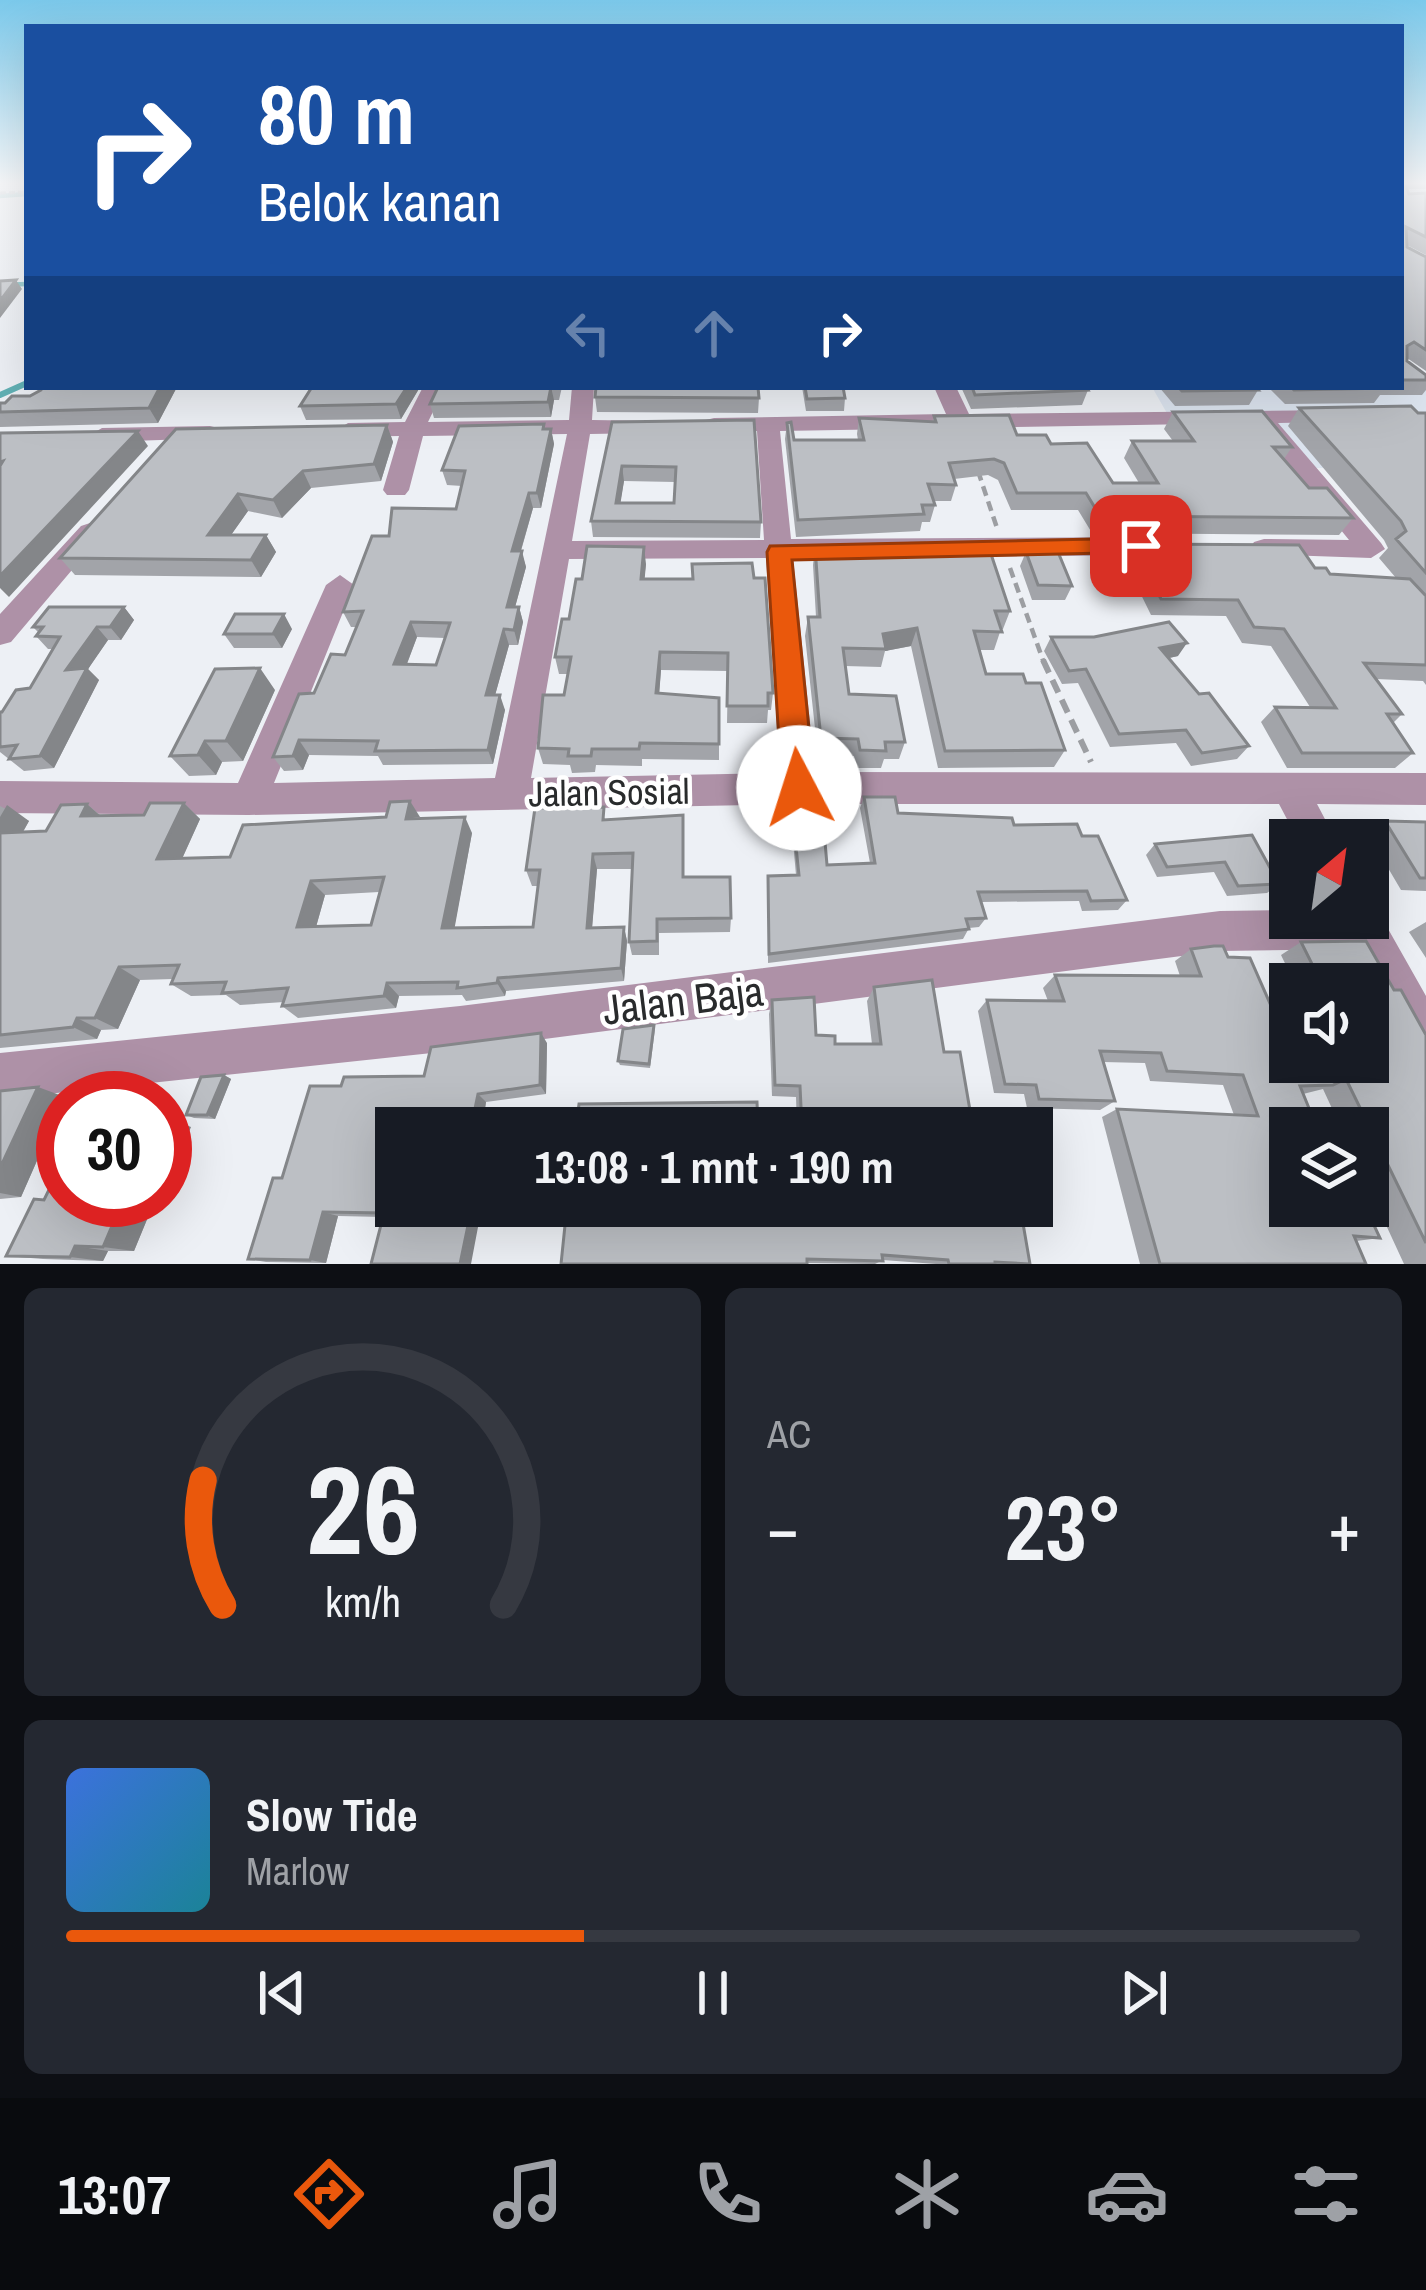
<!DOCTYPE html>
<html lang="id">
<head>
<meta charset="utf-8">
<style>
	body { margin:0; font-family:"Archivo Narrow",sans-serif; background:#242831; color:#f1f3f6; height:100vh; display:flex; flex-direction:column; font-size:45px; white-space:nowrap }
	* { box-sizing:border-box; margin:0 }
	p { font-size:39px; color:#9ea1a6 }
	.icon { flex:none; width:66px; height:66px; fill:none; stroke:currentColor; stroke-width:2; stroke-linecap:round; stroke-linejoin:round }
	.map { position:relative; height:1264px; overflow:hidden }
	.sheet { display:flex; flex-direction:column; gap:24px; padding:24px; background:#0d0f14; flex:1 }
	.sheet>* { flex:none }
	.hud { position:absolute; left:24px; top:24px; width:1380px; height:366px; border-radius:0px; box-shadow:0 12px 48px #0002; background:#1a4fa0; color:#fff; overflow:hidden }
	.needle { width:78px; rotate:29deg }
	.buttons { position:absolute; left:1269px; top:819px; display:grid; gap:24px }
	.buttons a { display:grid; place-items:center; width:120px; height:120px; border-radius:0px; background:#171b24; box-shadow:0 12px 48px #0002; font-size:60px }
	.speed { position:absolute; left:36px; top:1071px; display:flex; gap:24px; font-size:60px; font-weight:700; text-align:center }
	.speed>* { display:grid; place-content:center; width:156px; height:156px; border-radius:50%; background:#171b24; box-shadow:0 12px 48px #0002; line-height:1 }
	.speed .limit { border:18px solid #d22; background:#fff; color:#111 }
	.pin { position:absolute; display:grid; place-items:center; width:102px; height:102px; color:#fff; margin:-51px; border-radius:24px; box-shadow:0 6px 18px #0006 }
	.me { position:absolute; width:132px; margin:-66px; rotate:355deg; stroke-linejoin:round; filter:drop-shadow(0 0 9px #0008) }
	.turn { display:flex; align-items:center; gap:42px; height:252px; padding:0 36px; font-size:54px }
	.turn .icon { width:156px; height:156px; stroke-width:2.5 }
	.turn b { display:block; font-size:84px; line-height:102px }
	.lanes { display:flex; align-items:center; height:114px; padding:0 36px; background:#0003; justify-content:center; gap:60px; direction:ltr }
	.lanes .off { opacity:.35 }
	.big { font-size:90px; font-weight:800; line-height:1.1 }
	.sheet .card { flex:1; display:flex; flex-direction:column; justify-content:center; gap:18px; min-width:0; padding:0 42px; border-radius:18px; background:#242831 }
	.sheet .dial { align-items:center; gap:0 }
	.dial svg { height:312px; overflow:visible; fill:none; stroke:#363941; stroke-width:7; stroke-linecap:round; text-anchor:middle }
	.dial text { fill:#f1f3f6; stroke:none }
	.song { display:flex; align-items:center; gap:36px }
	.cover { width:144px; height:144px; border-radius:18px; background:linear-gradient(135deg,hsl(220 70% 55%),hsl(190 70% 35%)) }
	.played { height:12px; border-radius:6px; background:linear-gradient(90deg,#ea580c 40%,#363941 40%) }
	.keys { display:flex; justify-content:space-around; direction:ltr }
	.heat { display:flex; justify-content:space-between; align-items:center; font-size:66px; direction:ltr }
	.sheet .tiles { flex:1; display:grid; gap:24px; grid-template-columns:1fr 1fr }
	.card:last-child { grid-column:span 2 }
	.trip { position:absolute; left:375px; top:1107px; width:678px; height:120px; border-radius:0px; background:#171b24; box-shadow:0 12px 48px #0002; font-weight:800; line-height:120px; text-align:center }
	.dock { display:flex; height:192px; justify-content:space-around; align-items:center; background:#090b0e; color:#9ea1a6 }
	.dock .icon { width:84px; height:84px }
	.dock .current { color:#ea580c }
	.dock b { font-size:54px; color:#f1f3f6 }
	.map>svg:first-child { display:block }
	.built { fill:#dce4ef }
	.lines { fill:none; stroke-linecap:round; stroke-linejoin:round }
	.stream-far1 { stroke:#61b0b4; stroke-width:4.5 }
	.stream { stroke:#61b0b4; stroke-width:6 }
	.path-far2 { stroke:#9c9ea2; stroke-width:3; stroke-dasharray:6 3; stroke-linecap:butt }
	.path-far1 { stroke:#9c9ea2; stroke-width:4.5; stroke-dasharray:10 6; stroke-linecap:butt }
	.path { stroke:#9c9ea2; stroke-width:6; stroke-dasharray:14 8; stroke-linecap:butt }
	.minor { fill:#ae91a7; fill-rule:evenodd }
	.wall { fill:#a2a4a9; fill-rule:evenodd }
	.shaded-wall { fill:#848689 }
	.building { fill:#bcbfc4; stroke:#848689; stroke-width:3; fill-rule:evenodd }
	.route { fill:#ea580c; stroke:#983908; stroke-width:3 }
	.labels { text-anchor:middle; stroke-width:9; stroke-linejoin:round; paint-order:stroke }
	.street-label { font-size:36px; fill:#292b2c; stroke:#fff }
	.near-street-label { font-size:42px; fill:#292b2c; stroke:#fff }
</style>
</head>
<body>
<div class="map">
<svg width="1426" height="1264" viewBox="0 0 1426 1264">
	<rect width="100%" height="100%" fill="#edf0f5"/>
	<!-- built -->
	<path class="built" d="M1426,382V468H1312L1168,415L1152,387H1401Z"/>
	<g class="lines">
		<!-- stream-far1 -->
		<path class="stream-far1" d="M0,196L27,194
			M0,285L27,284"/>
		<!-- stream -->
		<path class="stream" d="M0,395L27,383"/>
		<!-- path-far2 -->
		<path class="path-far2" d="M0,193L27,192"/>
		<!-- path-far1 -->
		<path class="path-far1" d="M978,471L997,528
			M1010,568L1044,663"/>
		<!-- path -->
		<path class="path" d="M1043,660L1091,762"/>
		<!-- minor -->
		<path class="minor" d="M423,387H445L428,422L569,420L572,387H594L592,420L656,421V431L648,433L590,434L572,541L764,540L757,431L706,430V420L714,418L946,414L934,387H956L969,414L1340,410V420L1332,422L1278,423L1381,543L1385,549L1371,558L1254,554L1250,548L1254,542L1264,539L1349,540L1254,423L780,431L791,539L1168,537L1181,546L1168,555L793,558L815,772L1426,773V805L1317,804L1336,840H1298L1279,804H799L249,815L0,813V781L238,783L326,585L340,575L354,585L274,783L495,778L567,434L423,436L409,490L405,495H387L383,490L399,436L348,437L337,430L348,423L405,422ZM766,558L780,773L531,778L569,559Z
			M210,426L218,428V438L102,442L90,435L102,428Z
			M90,523L103,532L99,538L11,642L0,645V614L81,526Z
			M1368,901L1374,904L1426,996V1061L1410,1055L1355,949L1220,951L460,1050L0,1099V1053L460,1006L1220,911L1290,910V918H1368Z"/>
	</g>
	<!-- wall -->
	<path class="wall" d="M1401,182H1426V189H1407L1409,194L1426,193V255L1407,245L1426,257V371L1407,358V361L1426,375V390L1422,395H1380L1374,403L1285,404L1268,387H1401Z
		M177,387L158,423L0,427V403L30,396Z
		M312,387H420L401,419L306,420L300,406Z
		M438,387H562L559,400H554L551,417L434,418L430,404Z
		M802,387H843L845,398L844,411H806Z
		M961,387H1086L1088,390L1082,405L971,409Z
		M1159,387H1255L1258,390L1249,405L1175,406Z
		M595,397L759,398L758,413L597,412Z
		M1299,408L1426,413V685L1423,681L1376,679L1402,714L1393,723L1413,753L1395,768H1287L1261,722L1275,707H1310L1271,646L1242,643L1226,616L1151,615L1124,560L1133,544L1315,568L1330,574L1396,578L1379,558L1388,548L1384,540L1288,426Z
		M1173,412L1292,447L1284,459L1309,488L1353,518L1339,535L1092,533L1078,510H1011L998,480L988,475L954,479L956,485L951,501H934L935,505L930,522H922L920,531L796,537L785,439L787,423L794,440H858L857,434L859,418L932,422L934,416L1051,444L1113,483H1139L1124,458L1132,441H1173L1164,429Z
		M612,422L761,522L760,538L593,537L591,521ZM624,481L675,482L674,503H620Z
		M387,425L393,442L381,481L311,488L282,518L248,511L231,535H266L276,552L261,577L75,575L60,558Z
		M545,429H551L554,444L541,508H533L521,551L526,567L515,607H519L523,622L518,645H509L495,695L505,710L493,764L383,765L378,756L309,755L303,770L284,771L273,757L314,693L345,655L356,627H351L343,612L389,536L456,509L462,486L447,485L442,470ZM417,637L445,638L436,665L407,664Z
		M815,546L1010,611L1003,629H1001L994,650H979L986,674L1026,683L1065,750L1054,767L938,768L911,646L885,651L881,667L845,666L849,694L905,742L899,759H884L881,768H856L854,756H818L805,636L808,617H816L813,565Z
		M1026,552L1072,586L1065,600H1032L1020,566Z
		M646,564L644,579L773,693L771,710H768L767,723H727L728,671L661,670L659,693L719,698V760L642,759V766L596,765L595,772L572,773L570,765L543,764L538,748L564,695L567,674H559L555,657L582,579Z
		M124,607L134,620L121,640H108L88,669L99,680L54,768L24,771L0,752V712L30,688L53,649H48L36,636L39,633L33,627Z
		M292,629L282,648H234L224,634Z
		M1051,637L1178,656L1169,658L1199,694L1249,746L1237,759L1191,766L1176,743L1110,747L1078,683L1062,684L1044,651Z
		M275,690L243,761L222,762L216,775L189,776L170,756Z
		M864,797L898,813L1014,825L1082,836L1127,900L1118,910L1082,911L1079,901L981,902L986,918L979,927L969,928L963,939L768,963V876L796,875L792,830L793,819L827,865L870,863L860,808Z
		M184,803L200,819L182,859L230,857L419,818L472,833L454,928L533,927L538,886H532L526,870L606,819L684,831V877L731,918L730,932L659,933V955H632L629,942L632,869H597L592,927H624L627,941L624,981L506,991L505,996L466,1001L462,995L399,996L396,1008L298,1018L282,1006L284,1002L240,1005L226,995L191,996L171,984L173,979L140,980L118,1029L101,1030L97,1039L0,1048V806L29,821L23,832L46,831L87,804L100,815H144ZM379,892L371,925L316,927L325,895Z
		M1385,821L1426,822V891L1401,890L1368,834Z
		M1252,835L1279,884L1267,893L1227,896L1214,872L1157,877L1146,855L1155,844Z
		M1426,922V958L1409,932Z
		M1301,942L1394,990L1426,1035V1264H1404L1368,1186V1128H1341L1323,1089L1303,1094L1290,1128L1380,1238L1356,1241L1366,1264H1140L1102,1117L1117,1109L1234,1115L1223,1085L1150,1081L1145,1063L1103,1062L1115,1101L1100,1110L1027,1108L1024,1094L994,1093L978,1011L987,1000L1048,1001L1043,988L1055,975L1180,976L1175,961L1191,949L1228,957L1290,1062L1368,984H1295L1281,955Z
		M874,987L944,1052L973,1128H797L796,1097L772,1096L769,1014L772,1000L816,1035L835,1044H872L867,1001Z
		M655,1029L650,1068L620,1065L618,1061Z
		M547,1043L546,1094L486,1102L482,1128H396L383,1217L338,1216L326,1263L266,1262L248,1259L282,1178L341,1086L424,1076Z
		M224,1075L231,1079L215,1119L194,1118L186,1115Z
		M0,1091L65,1097L21,1197L0,1199Z
		M63,1200H155L134,1251H108L103,1261L43,1259L6,1256Z
		M567,1206L1030,1264H936L883,1260L875,1264L807,1263Z"/>
	<!-- shaded-wall -->
	<path class="shaded-wall" d="M16,280L22,289L0,318V301Z
		M160,387H177L158,423L149,408Z
		M407,387H420L401,419L396,404Z
		M551,387L554,400L551,417L548,402Z
		M387,425L393,442L381,481L374,464Z
		M551,429L554,444L541,508L537,493Z
		M138,431L148,446L9,597L0,588V576Z
		M622,466L624,481L618,519L616,503Z
		M303,471L311,488L282,518L273,500Z
		M529,493L533,508L516,567L512,551Z
		M238,494L248,511L219,552L208,535Z
		M266,535L276,552L261,577L251,560Z
		M644,547L646,564L643,597L641,579Z
		M522,551L526,567L511,622L507,607Z
		M124,607L134,620L121,640L110,627Z
		M519,607L523,622L518,645L514,630Z
		M284,614L292,629L282,648L273,634Z
		M411,622L417,637L401,679L394,664Z
		M97,627L108,640L88,669L99,680L54,768L40,756L66,670Z
		M917,628L911,646L885,651L883,634Z
		M504,629L509,645L491,710L486,695Z
		M1187,643L1178,656L1151,662L1160,648Z
		M660,652L661,670L658,710L656,693Z
		M260,668L275,690L243,761L226,741Z
		M500,695L505,710L493,764L488,750Z
		M299,740L309,755L303,770L293,756Z
		M205,741L222,762L216,775L198,755Z
		M410,801L420,817L406,819Z
		M184,803L200,819L175,874L157,859Z
		M87,804L106,821L81,816Z
		M7,805L29,821L13,849L0,840V817Z
		M465,817L472,833L452,942L442,928Z
		M593,854L597,869L591,941L587,928Z
		M311,881L325,895L312,941L297,927Z
		M624,927L627,941L624,981L621,968Z
		M119,967L140,980L118,1029L95,1018Z
		M498,978L506,991L505,996L497,983Z
		M387,983L399,996L396,1008L384,996Z
		M77,1018L101,1030L97,1039L73,1027Z
		M541,1033L547,1043L546,1094L540,1085Z
		M224,1075L231,1079L215,1119L207,1115Z
		M38,1087L65,1097L21,1197L0,1193V1168Z
		M478,1094L486,1102L482,1128H471Z
		M165,1117L191,1127L177,1161L165,1157Z
		M123,1200H155L134,1251L103,1247Z
		M472,1206H482L471,1264H460Z
		M323,1212L338,1216L326,1263L310,1260Z
		M75,1246L108,1251L103,1261L70,1257Z"/>
	<!-- building -->
	<path class="building" d="M1401,182H1404L1409,194L1426,193V237L1406,227L1407,247L1426,257V350L1414,342L1407,346V361L1426,375V380H1401Z
		M16,280L0,301V281Z
		M42,387H160L149,408L0,412V403H5L12,396H30L41,390Z
		M312,387H407L396,404L300,406Z
		M438,387H551L548,402L430,404Z
		M596,387H758L759,398L595,397Z
		M805,387H843L845,398L807,399Z
		M972,387H1086L1088,390L975,395Z
		M1178,387H1255L1258,390L1182,391Z
		M1291,387H1384L1385,388L1294,390Z
		M1411,406L1418,413H1426V573L1396,539L1406,531L1401,521L1299,408Z
		M1262,411L1292,447H1273L1309,488H1327L1353,518L1100,516L1086,493H1017L1004,463L994,459L949,463L956,485L928,484L935,505H922L924,514L798,520L787,423L791,422L794,440H864L859,418L936,422L934,416L1009,415L1017,435H1046L1051,444L1087,443L1113,483H1158L1132,441H1194L1173,412Z
		M754,420L761,522L591,521L612,422ZM622,466L676,467L674,503H616Z
		M544,424L543,429H551L537,493H529L512,551H522L507,607H519L514,630L504,629L486,695H500L488,750L375,751L378,741L299,740L293,756L273,757L299,694L314,693L331,654L345,655L363,611L343,612L372,536H389L392,508L456,509L465,471L442,470L459,426ZM411,622L450,623L436,665L394,664Z
		M387,425L374,464L303,471L273,500L238,494L208,535H266L251,560L60,558L176,429Z
		M138,431L0,576V466L3,461L0,462V433Z
		M925,543L935,551H990L1010,611H995L1002,632L974,631L986,674H1023L1026,683H1041L1065,750L945,751L917,628L883,634L886,649L843,648L849,694L896,696L905,742H885L886,751L860,750L858,739L821,738L808,617H820L815,546Z
		M1133,544L1299,545L1315,568H1326L1330,574L1410,579L1426,596V665L1364,663L1402,714H1387L1413,753H1302L1275,707L1336,708L1284,629L1254,627L1238,600L1161,599Z
		M587,546L644,547L641,579H693L692,564L752,563L754,578H765L773,693H768V706H727L728,653L660,652L656,693L719,698V744L640,743L639,749H592L591,756H568L569,749L538,748L543,695H564L571,657H555L562,619H569L576,579H582Z
		M1026,552H1058L1072,586L1038,585Z
		M49,607H124L110,627H97L66,670L87,668L40,756L9,759L17,745L0,747V712H2L16,690L30,688L60,637L36,636L43,627H33Z
		M235,614H284L273,634H224Z
		M1169,622L1187,643L1160,648L1199,694L1209,693L1249,746L1202,753L1186,730L1119,734L1086,669L1069,671L1051,637H1094Z
		M260,668L226,741H205L198,755L170,756L215,669Z
		M864,797H895L898,813L1012,818L1014,825L1077,824L1082,836H1098L1127,900L1091,901L1087,891L978,892L986,918L966,919L969,929L769,954L768,876L799,875L793,819H823L827,865L875,863Z
		M410,801L406,819L465,817L442,928L533,927L540,870H526L535,808L604,807L603,820L683,815V877H730L731,918L657,919V941L629,942L633,853L593,854L587,928L624,927L621,968L498,978L497,983L457,988L458,982L387,983L384,996L282,1006L288,988L222,993L226,982L171,984L179,965L119,967L95,1018H77L73,1027L0,1035V833L46,831L61,805L87,804L81,816L144,815L150,803H184L157,859L230,857L243,825L386,817L390,802ZM384,877L371,925L297,927L311,881Z
		M1385,821L1426,822V878H1420Z
		M1252,835L1279,884L1238,886L1225,862L1167,867L1155,844Z
		M1366,941L1394,990H1401L1426,1035V1243L1346,1079L1333,1085L1300,1086L1317,1128H1290V1206H1365L1380,1238L1354,1236L1366,1264H1160L1117,1109L1258,1116L1243,1075L1167,1071L1161,1053L1100,1051L1115,1101L1039,1099L1036,1085L1005,1084L987,1000L1064,1001L1055,975L1201,976L1191,949L1214,946H1223L1228,957L1250,958L1272,1008L1290,1009V1062H1368V984H1322L1301,942Z
		M932,980L944,1052H960L973,1128H802L800,1086L775,1085L772,1000L814,997L816,1035L835,1036V1044H881L874,987Z
		M654,1025L649,1064L618,1061L623,1029Z
		M541,1033L540,1085L478,1094L471,1128H396V1206H472L460,1264H371L384,1213L323,1212L310,1260L248,1259L273,1178H282L310,1086H341L344,1077L424,1076L431,1047Z
		M224,1075L207,1115H186L201,1077Z
		M38,1087L0,1168V1091Z
		M757,1102L758,1128H576L579,1104Z
		M63,1161V1200H123L103,1247L75,1246L70,1257L6,1256L34,1199L44,1200Z
		M567,1206H1020L1030,1264L995,1262V1264H949L948,1260L882,1255L883,1261L807,1259V1264H561Z"/>
	<!-- sky -->
	<linearGradient id="sky" x2="0" y2="1"><stop stop-color="#7bc9eb"/><stop offset="0.51" stop-color="#f7f8fa"/><stop offset="1" stop-color="#f7f8fa" stop-opacity="0"/></linearGradient>
	<rect width="1426" height="359" fill="url(#sky)"/>
	<!-- route -->
	<path class="route" d="M1141,538L1153,546L1150,552L792,560L815,788L810,798L799,802L787,798L782,788L767,552L770,546Z"/>
	<g class="labels">
		<!-- street labels -->
		<g class="street-label">
			<text transform="translate(609 792) rotate(-1)" y="13">Jalan Sosial</text>
		</g>
		<!-- near-street labels -->
		<g class="near-street-label">
			<text transform="translate(683 1000) rotate(-7)" y="15">Jalan Baja</text>
		</g>
	</g>
</svg>
<div class="buttons">
<a><svg class="needle" viewBox="-14 -14 28 28"><path d="M0-13l5 13h-10z" fill="#e53935"/><path d="M0 13l5-13h-10z" fill="#9ea1a6"/></svg></a>
<a><svg class="icon" aria-label="sound" viewBox="0 0 24 24"><path d="M4 9h4l5-4v14l-5-4H4zM17 9q2 3 0 6"/></svg></a>
<a><svg class="icon" aria-label="layers" viewBox="0 0 24 24"><path d="M12 4l9 5-9 5-9-5zM3 14l9 5 9-5"/></svg></a>
</div>
<div class="speed"><div class="limit">30</div></div>
<div class="pin" style="left:1141px;top:546px;background:#d93025"><svg class="icon" aria-label="arrive" viewBox="0 0 24 24"><path d="M6 21V4h12l-3 4 3 4H6"/></svg></div>
<svg class="me" style="left:799px;top:788px" viewBox="-20 -20 40 40"><circle r="19" fill="#fff"/><path d="M0-13L10 11 0 6-10 11z" fill="#ea580c"/></svg>
<div class="trip">13:08 · 1 mnt · 190 m</div>
<div class="hud">
<div class="turn"><svg class="icon" aria-label="right" viewBox="0 0 24 24"><path d="M7 20v-9h11M14 6l5 5-5 5"/></svg><div><b>80 m</b>Belok kanan</div></div>
<div class="lanes"><svg class="icon off" aria-label="left" viewBox="0 0 24 24"><path d="M17 20v-9H6M10 6l-5 5 5 5"/></svg><svg class="icon off" aria-label="ahead" viewBox="0 0 24 24"><path d="M12 20V5M6 11l6-6 6 6"/></svg><svg class="icon" aria-label="right" viewBox="0 0 24 24"><path d="M7 20v-9h11M14 6l5 5-5 5"/></svg></div>
</div>
</div>
<section class="sheet">
<div class="tiles">
<div class="card dial"><svg viewBox="0 0 100 80">
<path d="M14 69A42 42 0 1 1 86 69"/>
<path d="M14 69A42 42 0 0 1 9 37" stroke="#ea580c"/>
<text x="50" y="56" font-size="32" font-weight="700">26</text>
<text x="50" y="72" font-size="11">km/h</text>
</svg></div>
<div class="card"><p>AC</p>
<div class="heat"><a>−</a><b class="big">23°</b><a>+</a></div>
</div>
<div class="card">
<div class="song"><i class="cover"></i><div><b>Slow Tide</b><p>Marlow</p></div></div>
<div class="played"></div>
<div class="keys"><svg class="icon" aria-label="previous" viewBox="0 0 24 24"><path d="M18 5L8 12l10 7zM5 5v14"/></svg><svg class="icon" aria-label="pause" viewBox="0 0 24 24"><path d="M8 5v14M16 5v14"/></svg><svg class="icon" aria-label="next" viewBox="0 0 24 24"><path d="M6 5l10 7-10 7zM19 5v14"/></svg></div>
</div>
</div>
</section>
<nav class="dock">
<b>13:07</b>
<svg class="icon current" aria-label="directions" viewBox="0 0 24 24"><path d="M12 3l9 9-9 9-9-9zM9 14v-3h6M13 9l2 2-2 2"/></svg>
<svg class="icon" aria-label="music" viewBox="0 0 24 24"><path d="M9 18V5l10-2v13"/><circle cx="6" cy="18" r="3"/><circle cx="16" cy="16" r="3"/></svg>
<svg class="icon" aria-label="phone" viewBox="0 0 24 24"><path d="M5 4h4l2 5-3 2q2 4 5 5l2-3 5 2v4C11 20 4 13 5 4z"/></svg>
<svg class="icon" aria-label="climate" viewBox="0 0 24 24"><path d="M12 3v18M4 7l16 10M4 17L20 7"/></svg>
<svg class="icon" aria-label="car" viewBox="0 0 24 24"><path d="M5 17H2v-5l4-1 3-4h7l3 4 3 1v5h-3M9 17h6M6 11h13"/><circle cx="7" cy="17" r="2"/><circle cx="17" cy="17" r="2"/></svg>
<svg class="icon" aria-label="filters" viewBox="0 0 24 24"><path d="M4 7h16M4 17h16"/><circle cx="9" cy="7" r="2"/><circle cx="15" cy="17" r="2"/></svg>
</nav>
</body>
</html>
